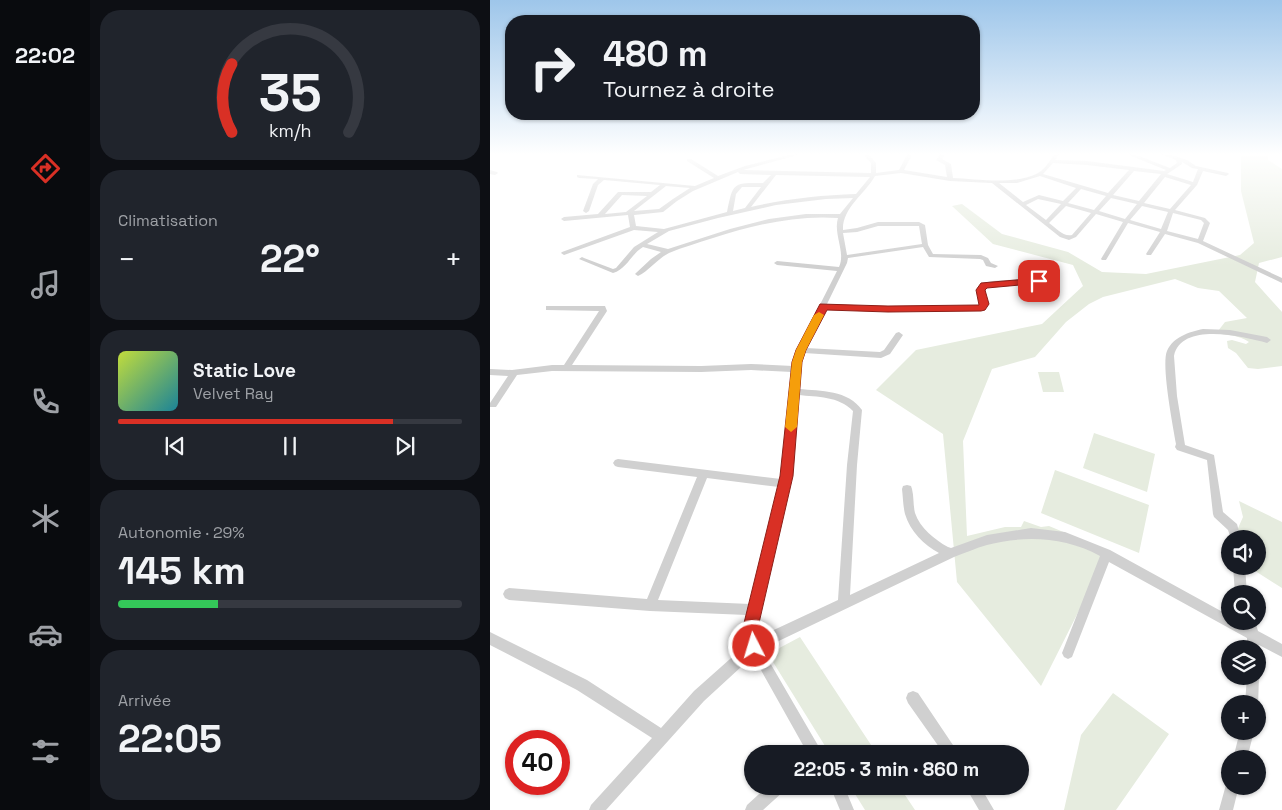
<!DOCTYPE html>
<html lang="fr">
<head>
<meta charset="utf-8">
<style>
	body { margin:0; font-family:"Space Grotesk",sans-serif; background:#20242c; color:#f1f3f6; height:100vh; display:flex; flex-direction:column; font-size:19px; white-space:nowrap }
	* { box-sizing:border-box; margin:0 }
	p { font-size:16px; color:#9ea1a6 }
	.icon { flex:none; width:28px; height:28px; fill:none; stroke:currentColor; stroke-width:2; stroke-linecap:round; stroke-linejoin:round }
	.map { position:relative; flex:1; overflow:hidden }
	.sheet { display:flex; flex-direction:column; gap:10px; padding:10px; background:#0d0f14; width:400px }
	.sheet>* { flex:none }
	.banner { position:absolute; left:15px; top:15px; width:475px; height:105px; border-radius:20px; box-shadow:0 1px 4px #0004; background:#171b24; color:#f1f3f6; overflow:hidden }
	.buttons { position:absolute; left:731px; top:530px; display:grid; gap:10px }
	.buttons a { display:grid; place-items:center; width:45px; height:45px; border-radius:50%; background:#171b24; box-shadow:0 1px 4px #0004; font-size:25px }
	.speed { position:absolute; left:15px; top:730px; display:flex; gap:10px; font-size:25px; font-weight:700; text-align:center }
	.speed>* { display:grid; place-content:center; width:65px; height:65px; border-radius:50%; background:#171b24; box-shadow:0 1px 4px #0004; line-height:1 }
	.speed .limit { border:8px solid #d22; background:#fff; color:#111 }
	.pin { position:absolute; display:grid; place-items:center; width:42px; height:42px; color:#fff; margin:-21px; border-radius:10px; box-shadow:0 2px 8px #0006 }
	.me { position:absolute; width:55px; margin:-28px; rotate:355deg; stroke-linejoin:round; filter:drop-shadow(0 0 4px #0008) }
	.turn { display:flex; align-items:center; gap:18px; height:105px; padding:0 15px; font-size:22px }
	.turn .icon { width:65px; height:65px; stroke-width:2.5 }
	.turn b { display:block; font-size:35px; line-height:42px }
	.big { font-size:38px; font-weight:600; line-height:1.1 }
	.sheet .tile { flex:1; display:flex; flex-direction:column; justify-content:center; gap:8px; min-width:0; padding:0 18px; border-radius:20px; background:#20242c }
	.sheet .dial { align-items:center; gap:0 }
	.dial svg { height:130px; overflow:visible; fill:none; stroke:#363941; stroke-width:7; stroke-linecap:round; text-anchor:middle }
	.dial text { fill:#f1f3f6; stroke:none }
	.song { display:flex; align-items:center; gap:15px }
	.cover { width:60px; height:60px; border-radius:8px; background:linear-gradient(135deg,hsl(70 70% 55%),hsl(190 70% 35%)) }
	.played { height:5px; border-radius:2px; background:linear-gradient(90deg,#d93025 80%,#363941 80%) }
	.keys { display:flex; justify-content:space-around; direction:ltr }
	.heat { display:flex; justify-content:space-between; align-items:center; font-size:28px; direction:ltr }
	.charge { height:8px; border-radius:4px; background:linear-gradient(90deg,#34c759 29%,#363941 0) }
	.trip { position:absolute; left:254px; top:745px; width:285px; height:50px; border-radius:25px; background:#171b24; box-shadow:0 1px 4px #0004; font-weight:600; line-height:50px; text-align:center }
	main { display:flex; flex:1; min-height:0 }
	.tabs { display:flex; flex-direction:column; width:90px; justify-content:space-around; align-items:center; background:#090b0e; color:#9ea1a6 }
	.tabs .icon { width:35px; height:35px }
	.tabs .current { color:#d93025 }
	.tabs b { font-size:22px; color:#f1f3f6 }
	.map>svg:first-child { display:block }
	.green { fill:#e6ecdf }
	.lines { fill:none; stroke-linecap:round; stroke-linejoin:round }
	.minor { fill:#d0d0d0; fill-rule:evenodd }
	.route { fill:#d93025; stroke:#8d1f18 }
	.slow { fill:#f59e0b }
</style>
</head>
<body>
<main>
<nav class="tabs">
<b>22:02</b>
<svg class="icon current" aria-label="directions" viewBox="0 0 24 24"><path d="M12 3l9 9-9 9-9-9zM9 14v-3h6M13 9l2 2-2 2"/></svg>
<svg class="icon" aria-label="music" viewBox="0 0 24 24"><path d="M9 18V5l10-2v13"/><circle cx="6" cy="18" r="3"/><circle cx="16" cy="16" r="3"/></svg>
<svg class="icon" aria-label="phone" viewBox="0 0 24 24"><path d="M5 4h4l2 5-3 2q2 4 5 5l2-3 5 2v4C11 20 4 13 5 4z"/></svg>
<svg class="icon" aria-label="climate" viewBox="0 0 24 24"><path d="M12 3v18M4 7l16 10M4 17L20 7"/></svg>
<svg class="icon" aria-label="car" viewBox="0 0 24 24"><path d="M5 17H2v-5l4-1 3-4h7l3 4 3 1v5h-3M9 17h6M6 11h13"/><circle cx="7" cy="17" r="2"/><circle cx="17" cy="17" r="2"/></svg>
<svg class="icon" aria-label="filters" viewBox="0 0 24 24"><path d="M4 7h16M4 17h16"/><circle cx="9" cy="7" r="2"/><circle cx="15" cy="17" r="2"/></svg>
</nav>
<section class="sheet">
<div class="tile dial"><svg viewBox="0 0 100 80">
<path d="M14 69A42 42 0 1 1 86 69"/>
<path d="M14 69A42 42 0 0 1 14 27" stroke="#d93025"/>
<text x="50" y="56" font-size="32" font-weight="700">35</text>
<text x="50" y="72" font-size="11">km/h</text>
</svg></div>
<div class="tile"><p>Climatisation</p>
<div class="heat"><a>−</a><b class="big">22°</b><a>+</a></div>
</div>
<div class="tile">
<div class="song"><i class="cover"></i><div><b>Static Love</b><p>Velvet Ray</p></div></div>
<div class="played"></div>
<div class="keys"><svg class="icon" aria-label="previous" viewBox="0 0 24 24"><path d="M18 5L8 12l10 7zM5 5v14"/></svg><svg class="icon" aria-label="pause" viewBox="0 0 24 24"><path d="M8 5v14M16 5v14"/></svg><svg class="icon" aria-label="next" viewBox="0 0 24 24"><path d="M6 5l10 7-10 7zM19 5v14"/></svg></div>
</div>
<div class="tile"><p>Autonomie · 29%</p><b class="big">145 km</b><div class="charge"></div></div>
<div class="tile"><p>Arrivée</p><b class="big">22:05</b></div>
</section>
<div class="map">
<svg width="792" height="810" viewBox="0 0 792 810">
	<rect width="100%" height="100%" fill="#fff"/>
	<!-- green -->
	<path class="green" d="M751,153H778V160L792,169V257L769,263L765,282L792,312V366L768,369L758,368L746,353L738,348L737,341L742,340L756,344L759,342C748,334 737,336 724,332L728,331L735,322L757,318L729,291L708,288L685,279L613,297L599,304L576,322L545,357L502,369L473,441L477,536L515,527H531L534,521L551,527L559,526L619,551L551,686L467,582L453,434L386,390L426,350L552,324L593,286L583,265L503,244L462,206L472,204L512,234L578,252L612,272L656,274L750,255L764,243L751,191Z
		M548,372H569L574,392H553Z
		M604,433L665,454L657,492L593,468Z
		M565,470L659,505L649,553L551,513Z
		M749,501L792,522V588L762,569L760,566H768V539H747L745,535L753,517Z
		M310,637L387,754H340L278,654Z
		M623,693L679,734L626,810H574L591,735Z
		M360,786H409L425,810H375Z"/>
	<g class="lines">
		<!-- minor -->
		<path class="minor" d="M306,153H315L253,170L381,173V163L372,153H377L386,163V173L409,170L418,153H423L414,170L457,177L455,165L446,160L451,153H456L452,159L461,164L463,178C487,179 530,186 551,171C557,166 561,159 565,153H570L565,160L597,161L674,171L676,170L634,153H641L680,168L687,163L686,160L668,153H675L697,160L706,166L738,173L739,174L736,176L713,171L707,185L685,210L715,218L720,223L713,241L792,278V283L708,243L675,234L661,255H657L656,254L670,232L638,223L616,260H612L611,259L633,222L606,214L586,237L579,240L570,237L502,183L460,181L411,173L385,176C375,194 352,208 353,230L367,228L388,222H429L435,225L438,245L443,254L491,255L498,258L501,263L508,266L505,268L496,266L493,260L490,259L439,257L433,247L358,258L357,263L337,304L398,307L489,306L490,304L487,288C489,287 492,283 494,283C502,279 560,278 566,282L563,284L542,283L498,286L495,289L498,304L494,310H491L398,311L335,308L316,348L390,352L394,350L406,333L409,332L413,335L400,354L391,358L314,353L311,362L309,389C331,391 358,390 372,410L367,465L360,595L449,553C434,545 420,531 415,514C413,506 413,497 412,489L413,486L417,485L421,486L422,489C424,497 423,505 425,513C430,528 445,540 458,547L461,548L497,535L541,528L575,532L620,550L740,616V621H750L754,623L753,621H765L768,631L792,644V657L769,645L768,653V649H757V638L619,562L582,657L578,659L574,657L572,653L610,556C575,537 535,535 497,545C486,548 475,553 464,557L272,649L333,754H318L263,656L214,701L116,810H99L101,805L162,738L87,690L0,645V632L97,680L171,728L204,691L258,643L255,623L257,615L160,611L19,600L15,598L13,594L15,590L19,588L157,599L207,477L128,467L125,466L123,463L125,460L128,459L291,479L302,372L261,370L211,372L62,371L27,375L6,407H0V403L18,376L0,375V369L22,370L62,365H74L109,311L56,310V306H115L117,311L82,365L211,366L261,364L303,366L307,350L347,271L287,265L284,263L287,261L349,267C356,252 343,234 348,218C305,215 264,225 223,238C208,243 193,247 179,253C167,259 159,271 148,276L145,274L146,273L161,259L171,252L153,247C141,254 137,269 123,273L89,259L92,257L94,258L123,269L126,268L144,247L168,232L144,230L74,255L71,253L72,252L140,227L138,215L74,221L71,219L74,217L108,214L128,192H161L170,185L114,180L108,185L99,211L96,213L93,211L103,184L108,179L89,178L87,177V175L205,186L224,178L197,161V159H201L228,176L255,166ZM692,162L702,168L708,169L703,182L677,174L692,164ZM563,163L597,165L639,170L618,193L553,174ZM644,171L671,174L649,201L623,195ZM248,172L250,174L281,175L273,183C243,183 243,182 237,212L174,229L146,226L144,215L173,212L187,201L203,191ZM286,175L380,177L366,194C331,195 296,199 261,207ZM550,176L586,188L573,201L549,195L533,202L509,183H527ZM675,177L701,185L680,209L654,203ZM176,186L200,188L183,199L169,209L144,211ZM252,187H271L255,208L243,211L246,194ZM591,189L616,196L604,210L578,203ZM132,195L157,196L136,212L115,214ZM363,198L350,214H316L279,219L240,229L178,249L157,244L179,231L228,218L286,205L336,199ZM621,198L647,204L635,219L609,211ZM548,199L571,204L556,220L536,205ZM576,206L601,213L582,235C573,237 566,228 559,223ZM652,206L678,212L671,229L640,220ZM683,213L711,220L714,223L708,239L677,231ZM388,226H429L432,244L357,255L353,233L367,232ZM308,395C328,397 348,396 363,411L357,465L348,600L269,637L267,623L302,477ZM217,478L289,487L260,604L168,600Z
			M0,170L7,172L8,173L5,175L0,174Z
			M713,329L740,330L777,337L781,340L777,343C754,337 692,321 684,356L687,396L695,445L724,455L733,512L747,524L751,539H741L738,530L724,517L723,514L717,460L687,450L685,447L686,444C683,426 671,365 677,351C683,337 699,332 713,329Z
			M743,566H755L757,594H745Z
			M768,672L769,676L768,707V704H755L757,676H768Z
			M423,691L428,693L469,754H454L418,703L416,698L418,693Z
			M750,731H764L757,759H743Z
			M740,780V786H749L743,810H729L737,781Z
			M278,786H296L294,791L273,810H255L257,805Z
			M340,786H354L364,810H350Z
			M475,786H490L504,810H489Z"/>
	</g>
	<!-- sky -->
	<linearGradient id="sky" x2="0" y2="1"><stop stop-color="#9ec6ea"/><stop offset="0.58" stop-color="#fff"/><stop offset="1" stop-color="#fff" stop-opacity="0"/></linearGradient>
	<rect width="792" height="266" fill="url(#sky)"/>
	<!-- route -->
	<path class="route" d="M549,278L552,279V283L497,288L495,290L499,304L495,310L491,311L398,312L337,310L316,350L312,362L303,476L269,623L272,646L270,652L264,654L259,652L254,623L290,476L302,362L306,350L330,304L398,306L489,305L486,290L491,283Z"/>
	<!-- slow -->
	<path class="slow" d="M329,312L334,315L316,350L312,362L307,427L301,432L295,427L302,362L306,350L324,315Z"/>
</svg>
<div class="buttons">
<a><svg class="icon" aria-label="sound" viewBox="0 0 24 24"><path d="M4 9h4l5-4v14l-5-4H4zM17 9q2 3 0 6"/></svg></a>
<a><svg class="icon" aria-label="search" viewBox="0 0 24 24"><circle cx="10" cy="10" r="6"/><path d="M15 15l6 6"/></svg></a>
<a><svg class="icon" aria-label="layers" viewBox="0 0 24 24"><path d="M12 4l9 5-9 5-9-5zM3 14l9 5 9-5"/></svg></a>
<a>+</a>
<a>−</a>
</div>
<div class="speed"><div class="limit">40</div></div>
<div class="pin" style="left:549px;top:281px;background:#d93025"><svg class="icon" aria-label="arrive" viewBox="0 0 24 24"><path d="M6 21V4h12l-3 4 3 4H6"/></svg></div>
<svg class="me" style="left:264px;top:646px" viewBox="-20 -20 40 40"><circle r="17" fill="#d93025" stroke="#fff" stroke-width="3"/><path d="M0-11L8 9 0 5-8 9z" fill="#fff"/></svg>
<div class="trip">22:05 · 3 min · 860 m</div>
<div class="banner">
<div class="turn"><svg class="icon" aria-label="right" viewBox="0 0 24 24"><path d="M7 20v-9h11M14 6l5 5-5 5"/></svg><div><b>480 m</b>Tournez à droite</div></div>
</div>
</div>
</main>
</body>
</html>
